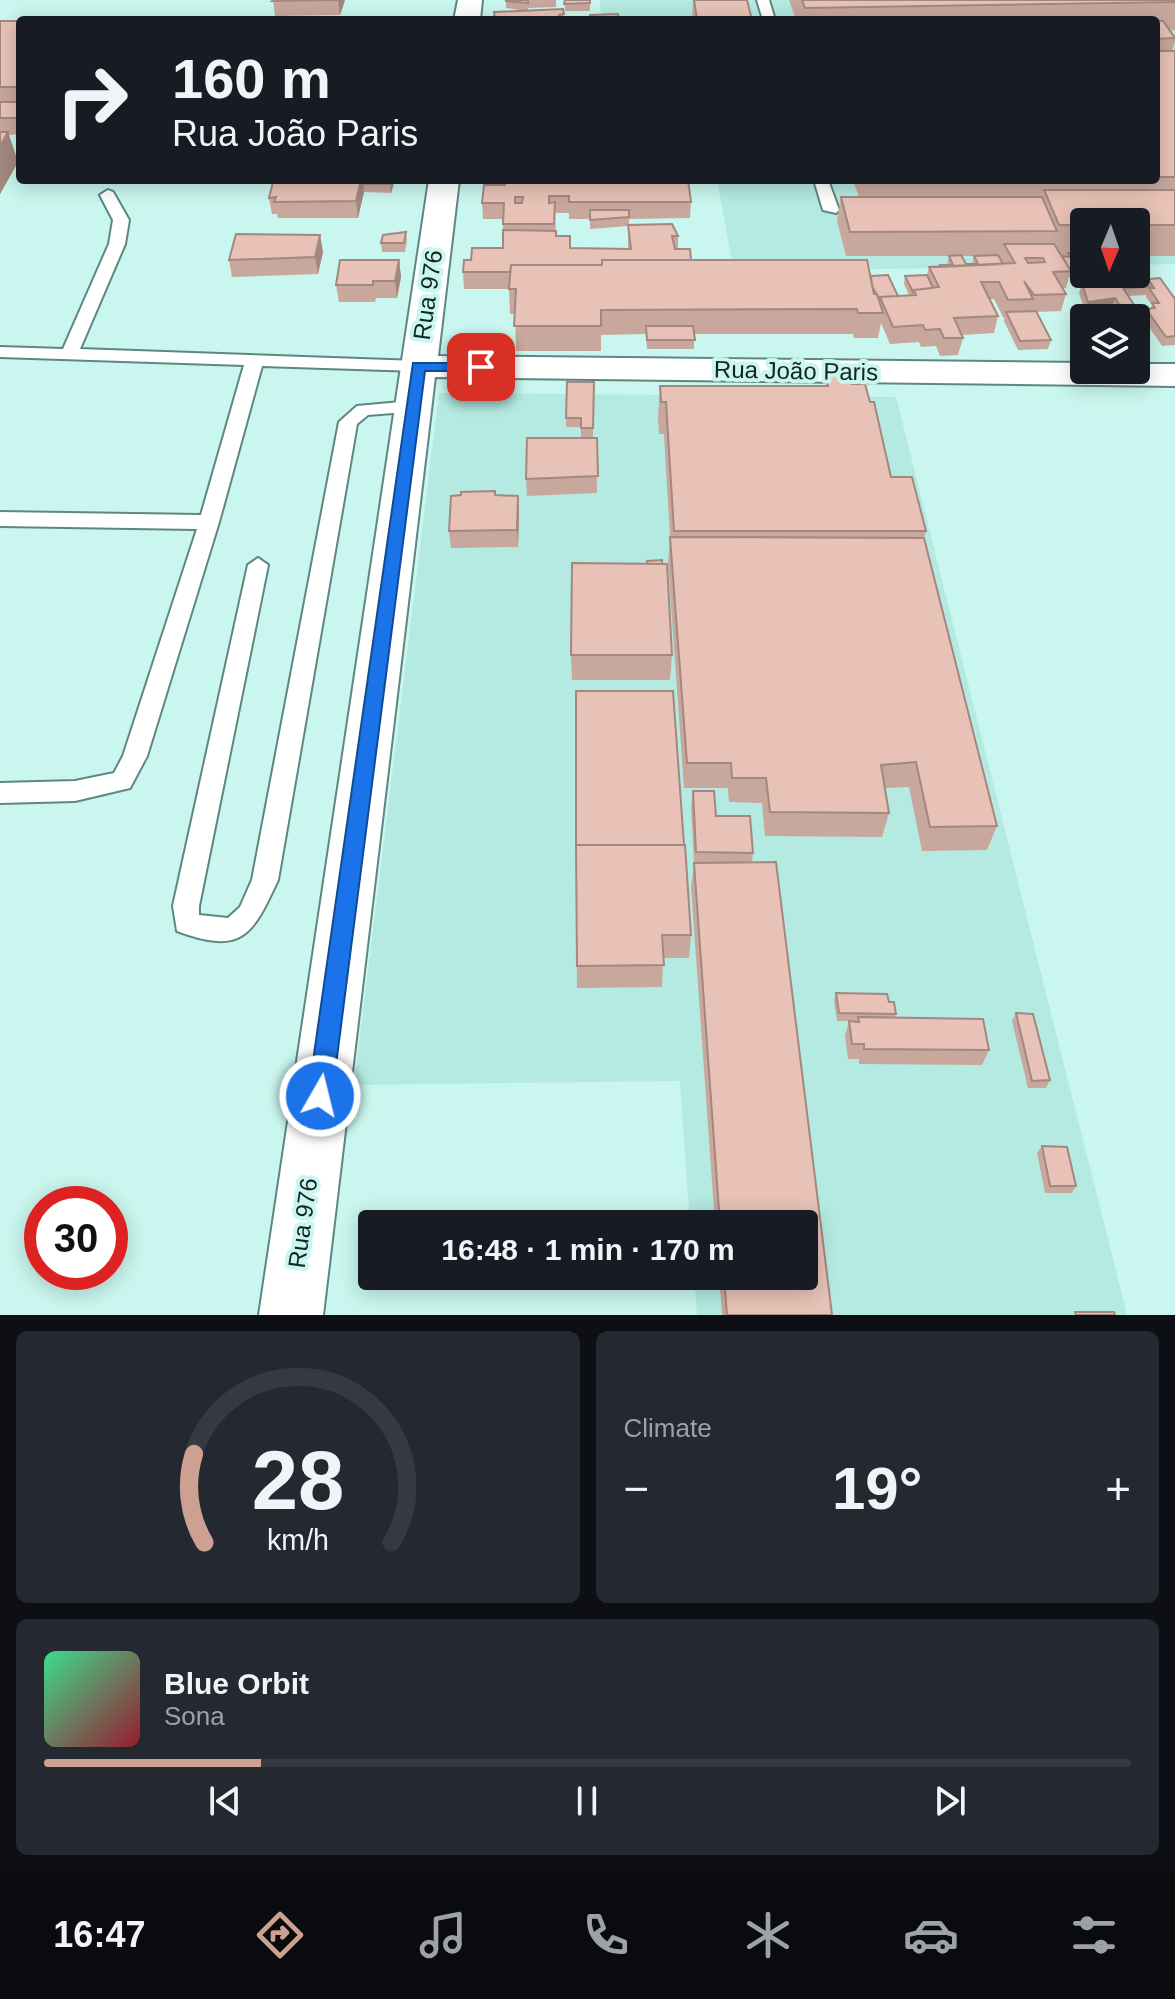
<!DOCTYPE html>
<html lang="en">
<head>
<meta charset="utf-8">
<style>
	body { margin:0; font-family:Helvetica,sans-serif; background:#242831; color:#f1f3f6; height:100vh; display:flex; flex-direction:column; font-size:30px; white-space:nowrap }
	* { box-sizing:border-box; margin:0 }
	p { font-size:26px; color:#9ea1a6 }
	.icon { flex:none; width:44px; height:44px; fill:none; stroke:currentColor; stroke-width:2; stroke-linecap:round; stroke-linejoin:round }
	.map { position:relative; height:1315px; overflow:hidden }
	.panel { display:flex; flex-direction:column; gap:16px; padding:16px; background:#0d0f14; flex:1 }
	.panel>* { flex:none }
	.top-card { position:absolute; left:16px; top:16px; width:1144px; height:168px; border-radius:8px; box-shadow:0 4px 20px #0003; background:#171b24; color:#f1f3f6; overflow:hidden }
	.needle { width:52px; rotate:182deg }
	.controls { position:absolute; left:1070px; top:208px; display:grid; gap:16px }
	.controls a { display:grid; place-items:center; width:80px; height:80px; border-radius:8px; background:#171b24; box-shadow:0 4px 20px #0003; font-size:40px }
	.speed { position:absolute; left:24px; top:1186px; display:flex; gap:16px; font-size:40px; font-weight:700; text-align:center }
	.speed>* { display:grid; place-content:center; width:104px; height:104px; border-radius:50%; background:#171b24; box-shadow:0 4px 20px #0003; line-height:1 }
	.speed .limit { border:12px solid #d22; background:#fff; color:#111 }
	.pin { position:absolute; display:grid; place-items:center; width:68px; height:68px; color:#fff; margin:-34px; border-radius:16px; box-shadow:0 4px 12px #0006 }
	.me { position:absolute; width:88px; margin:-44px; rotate:8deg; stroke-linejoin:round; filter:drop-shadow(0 0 6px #0008) }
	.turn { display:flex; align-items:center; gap:28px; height:168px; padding:0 24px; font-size:36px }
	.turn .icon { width:104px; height:104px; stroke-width:2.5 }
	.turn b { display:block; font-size:56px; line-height:68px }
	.big { font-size:60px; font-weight:700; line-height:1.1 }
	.panel .card { flex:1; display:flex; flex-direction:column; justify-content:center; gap:12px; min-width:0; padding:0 28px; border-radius:12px; background:#242831 }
	.panel .dial { align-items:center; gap:0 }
	.dial svg { height:208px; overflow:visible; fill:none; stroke:#363941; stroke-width:7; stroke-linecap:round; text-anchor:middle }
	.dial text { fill:#f1f3f6; stroke:none }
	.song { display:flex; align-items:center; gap:24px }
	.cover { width:96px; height:96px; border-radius:12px; background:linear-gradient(135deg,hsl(150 70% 55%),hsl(350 70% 35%)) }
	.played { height:8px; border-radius:4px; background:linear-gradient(90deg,#cda092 20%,#363941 20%) }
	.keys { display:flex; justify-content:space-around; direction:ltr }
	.heat { display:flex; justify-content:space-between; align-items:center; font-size:44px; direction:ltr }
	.panel .tiles { flex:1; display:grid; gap:16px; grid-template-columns:1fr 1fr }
	.card:last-child { grid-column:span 2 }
	.trip { position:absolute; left:358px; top:1210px; width:460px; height:80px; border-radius:8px; background:#171b24; box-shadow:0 4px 20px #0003; font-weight:700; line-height:80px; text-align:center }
	.tab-bar { display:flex; height:128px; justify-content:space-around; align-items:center; background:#090b0e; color:#9ea1a6 }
	.tab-bar .icon { width:56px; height:56px }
	.tab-bar .selected { color:#cda092 }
	.tab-bar b { font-size:36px; color:#f1f3f6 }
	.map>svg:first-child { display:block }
	.built { fill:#b4eae1 }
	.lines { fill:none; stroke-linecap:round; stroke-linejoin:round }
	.service-casing { stroke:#5d8780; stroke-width:4 }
	.minor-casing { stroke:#5d8780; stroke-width:4 }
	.service { fill:#fff; fill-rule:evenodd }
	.minor { fill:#fff; fill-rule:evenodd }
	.wall { fill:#c8a79d; fill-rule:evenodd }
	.shaded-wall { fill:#a2887f }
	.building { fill:#e8c2b6; stroke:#a2887f; stroke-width:2; fill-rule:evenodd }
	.route { fill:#1a73e8; stroke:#114b97; stroke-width:2 }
	.labels { text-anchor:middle; stroke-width:8; stroke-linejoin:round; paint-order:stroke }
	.street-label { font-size:24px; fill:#142523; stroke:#c9f6ee }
</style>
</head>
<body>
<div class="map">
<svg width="1175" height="1315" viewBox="0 0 1175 1315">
	<rect width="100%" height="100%" fill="#c9f6ee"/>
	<!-- built -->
	<path class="built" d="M600,0H1175V264L1136,265V222H1084V266L734,271L717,180H1156V20H687L686,16L601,17Z
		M439,393L896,397L1127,1315H697L694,1276H804V1224H690L680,1081L354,1085Z"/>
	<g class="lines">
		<!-- service casing -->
		<g class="service-casing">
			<path id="service" d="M757,0H769L775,20H763Z
				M814,180H828L839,210L836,213L823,210Z
				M108,190L113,192L129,220L125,244L80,349L418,361L427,366L418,371L262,366L219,522L147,756L130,788L75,801L0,803V783L75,781L114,773L123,756L197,529L0,526V512L201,515L244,365L0,357V347L63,349L109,244L113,220L100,195Z
				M412,401L418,403V411L368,415L357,424L278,880C252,936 242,955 177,931L173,906L248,565L258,558L268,565L199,906V915L228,918L240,907L252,880L339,422L357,406Z"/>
		</g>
		<!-- minor casing -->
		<g class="minor-casing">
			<path id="minor" d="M458,0H482L480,20H454Z
				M429,180H459L438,356L1084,363V370H1136V364H1175V386L435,377L323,1315H259Z"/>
		</g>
		<!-- service -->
		<use href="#service" class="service"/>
		<!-- minor -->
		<use href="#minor" class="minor"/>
	</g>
	<!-- wall -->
	<path class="wall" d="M273,0H345L340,15L275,16Z
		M506,0H556V7L528,8V11L564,14V20H495L526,11L506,8Z
		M565,0H590V11H565Z
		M693,0H747L752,20H692Z
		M789,0H1175V30H1170L1175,37V42L1172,51H1175V256H1136V222H1084V274H1136L1147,282L1148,279L1175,299V345L1162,346L1143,318L1146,309H1150L1152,305L1146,297V295L1128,296L1140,314L1137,323H1136V318H1120L1112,306L1085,311L1079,293L1082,284L1111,283L1110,281L1069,277L1066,288H1062L1066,294L1061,311L1036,312L1051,340L1048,349L1018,350L1004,321V317H1003L994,299H990L998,316L994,333L961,335L963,338L958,355L940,356L936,346L921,347L919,342L890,344L881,323L878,338H854L853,334H694V349H647L646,334L601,335V351H516L515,314H510L509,289H464L463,272L471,260L503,248V219H483L482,203L505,185L691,202L690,218L629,219V225L678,236V249L691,260L871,276L898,296L909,295L904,284L905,276L927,275L929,267L947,265L949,256H846L837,221L841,197H859L853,180H1156V20H796ZM555,213H569V219H590V229L628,226V249L570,248L556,236ZM961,256H974L972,264H966Z
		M0,21H20V134L9,135L18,162L0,194Z
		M280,180H395L391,193L364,192L358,218H278L277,214H272L269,198Z
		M406,232L407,241L405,252H382L381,243Z
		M320,235L323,252L318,274L232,277L229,260Z
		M399,260L401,277L397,298H376L375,302H339L336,285Z
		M827,376L852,384L870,402L891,477L926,531L924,538L997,826L987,850L922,851L909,787L885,788L889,813L882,837L765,836L762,803L729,802L728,788H684L668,563L670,537L664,434H659L658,418L660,386H825Z
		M567,382H594L593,437H581V427H566Z
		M597,438V493L527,496L526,479Z
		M495,495L519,513L518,547L451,548L449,531Z
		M571,655H672L670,680H572Z
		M576,691L684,845L691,935L689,958H663L662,987L577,988Z
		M693,791L753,853L752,862L832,1315H722L719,1276H804V1224H715L691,887L694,863L691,808Z
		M836,993L889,1002L896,1014L895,1018L989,1050L982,1065L859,1064V1059H848L845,1036L849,1021H856H837L834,1001Z
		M1016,1013L1050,1080L1046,1088H1028L1012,1021Z
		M1042,1146L1076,1186L1072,1193H1045L1037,1153Z"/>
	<!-- shaded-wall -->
	<path class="shaded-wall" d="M338,0H345L340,15Z
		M8,132L18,162L0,194V146Z
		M361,180H363L364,192L358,218L356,201Z
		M392,180H395L391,193L390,184Z
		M320,235L323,252L318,274L315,257Z
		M399,260L401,277L397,298L395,281Z
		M1115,298L1112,306L1085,311L1088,302Z
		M518,496L519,513L518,547L517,530Z"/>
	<!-- building -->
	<path class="building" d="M273,0H339L272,1Z
		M506,0H528V3L506,1Z
		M565,0H590V3L564,4Z
		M694,0H747L752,20H685L697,19Z
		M802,0H1175V2L805,8Z
		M563,9L564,14L559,15L560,20H495L494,12Z
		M618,14L619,18H614V20H591L590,15Z
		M0,21H20V87H0Z
		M1156,21H1163L1175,38L1156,39Z
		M1156,51H1175V177H1156Z
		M0,102H20V118H0Z
		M0,132H8L0,146Z
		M280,180H361L356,201L274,202L276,197L269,198L273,182H280Z
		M363,180H392L390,184H363Z
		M505,180H688L691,202H569V196H549V203L555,202L554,224H503L504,203H482L484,185H505ZM515,197H523L522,203H515Z
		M869,180H1024L870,183Z
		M1044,190H1175V225H1136V222H1084V225H1059Z
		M841,197H1042L1057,231L850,232Z
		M590,210H629V217L590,220Z
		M672,224L678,236H672L675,249H690L691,260H602V265H511L510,272H463L464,260H471L472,248H503V230L556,231V236H570V248L631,249L628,225Z
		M406,232L404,243H381L383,235Z
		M236,234L320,235L315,257L229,260Z
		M1004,244H1054L1071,271L1053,272L1066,294L1034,295L1024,281L1033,299L1008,300L999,282H981L998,316L954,318L963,338H944L940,329L925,330L923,325L893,327L880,297L916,295L914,290L939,287L929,267L1015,263ZM1025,258H1043L1045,262L1028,263Z
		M1068,253H1084V270L1069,268L1062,256L1070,257Z
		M961,255L966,264H978L974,256L998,255L1003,264L940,267V265H953L949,256Z
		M340,260H399L395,281H373V285H336Z
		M602,260H867L874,294H877L883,313H858L857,309L601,310V326H514L516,289H509L511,265H602Z
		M1136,266L1150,287L1123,288L1140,314L1126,315L1115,298L1088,302L1082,284L1119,283L1113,274H1136Z
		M888,275L898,296L880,297L879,299L872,286L871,276Z
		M927,275L933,288L914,290L913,292L905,276Z
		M1160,278L1175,299V336L1166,337L1146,309L1155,308L1152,303H1159L1149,288H1154L1148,279Z
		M1036,311L1051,340L1020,341L1006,312Z
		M646,326H693L695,340H647Z
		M827,376H849L852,384H865L870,402H874L891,477H912L926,531H674L666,402H661L660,386H828Z
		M567,382H594L593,428H581V418H566Z
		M527,438H597L598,476L526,479Z
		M495,491V495L518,496L517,530L449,531L451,496L461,495V492Z
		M670,537L924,538L997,826L930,827L916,762L881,765L889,813L770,812L766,778H732L731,763H687Z
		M662,560V564H647V561Z
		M572,563L667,564L672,655H571Z
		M576,691H673L684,845H576Z
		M693,791H714L716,816H750L753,853L696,852Z
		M576,845H685L691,935H662L664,965L577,966Z
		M776,862L832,1315H727L724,1276H804V1224H720L694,863Z
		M836,993L887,994L889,1002H894L896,1014L839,1013Z
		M1016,1013L1033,1014L1050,1080L1032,1081Z
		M858,1017L983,1019L989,1050L864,1049V1044H852L849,1021L859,1022Z
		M1042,1146L1067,1147L1076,1186H1050Z
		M1075,1312H1114L1115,1315H1076Z"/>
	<!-- route -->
	<path class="route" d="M413,363H481L488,367L481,371H425L332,1096L329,1104L320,1107L312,1104L308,1096Z"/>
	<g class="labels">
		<!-- street labels -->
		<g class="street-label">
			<text transform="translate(428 295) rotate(-82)" y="8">Rua 976</text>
			<text transform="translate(796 371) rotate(1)" y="8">Rua João Paris</text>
			<text transform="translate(303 1223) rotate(-82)" y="8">Rua 976</text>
		</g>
	</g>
</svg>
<div class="controls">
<a><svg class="needle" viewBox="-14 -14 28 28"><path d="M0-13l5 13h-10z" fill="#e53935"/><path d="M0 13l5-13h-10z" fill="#9ea1a6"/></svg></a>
<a><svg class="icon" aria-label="layers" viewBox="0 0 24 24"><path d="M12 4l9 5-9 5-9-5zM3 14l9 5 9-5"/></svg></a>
</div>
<div class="speed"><div class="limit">30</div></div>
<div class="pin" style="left:481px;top:367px;background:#d93025"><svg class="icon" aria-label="arrive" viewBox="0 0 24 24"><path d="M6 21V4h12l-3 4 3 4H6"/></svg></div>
<svg class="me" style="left:320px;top:1096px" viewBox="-20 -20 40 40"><circle r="17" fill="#1a73e8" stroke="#fff" stroke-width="3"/><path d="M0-11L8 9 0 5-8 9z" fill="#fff"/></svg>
<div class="trip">16:48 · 1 min · 170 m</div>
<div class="top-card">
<div class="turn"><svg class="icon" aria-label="right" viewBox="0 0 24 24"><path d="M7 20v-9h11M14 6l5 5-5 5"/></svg><div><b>160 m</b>Rua João Paris</div></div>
</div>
</div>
<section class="panel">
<div class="tiles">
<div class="card dial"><svg viewBox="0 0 100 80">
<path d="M14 69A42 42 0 1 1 86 69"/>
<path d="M14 69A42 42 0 0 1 10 35" stroke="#cda092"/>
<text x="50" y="56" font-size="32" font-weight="700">28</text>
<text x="50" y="72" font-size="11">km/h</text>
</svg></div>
<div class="card"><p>Climate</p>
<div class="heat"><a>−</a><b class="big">19°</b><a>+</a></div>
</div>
<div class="card">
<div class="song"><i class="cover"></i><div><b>Blue Orbit</b><p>Sona</p></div></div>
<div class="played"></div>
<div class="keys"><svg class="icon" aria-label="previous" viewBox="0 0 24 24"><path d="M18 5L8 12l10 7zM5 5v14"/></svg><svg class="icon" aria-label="pause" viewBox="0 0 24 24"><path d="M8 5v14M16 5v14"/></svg><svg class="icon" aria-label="next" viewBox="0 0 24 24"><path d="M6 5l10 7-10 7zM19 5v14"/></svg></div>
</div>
</div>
</section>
<nav class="tab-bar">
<b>16:47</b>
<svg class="icon selected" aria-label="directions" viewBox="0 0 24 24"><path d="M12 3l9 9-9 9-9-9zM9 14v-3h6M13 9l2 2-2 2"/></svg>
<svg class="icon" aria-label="music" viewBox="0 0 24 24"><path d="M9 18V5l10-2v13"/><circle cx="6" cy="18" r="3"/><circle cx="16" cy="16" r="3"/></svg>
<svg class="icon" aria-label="phone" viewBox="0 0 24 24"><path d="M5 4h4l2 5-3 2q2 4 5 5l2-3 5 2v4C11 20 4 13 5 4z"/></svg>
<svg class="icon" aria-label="climate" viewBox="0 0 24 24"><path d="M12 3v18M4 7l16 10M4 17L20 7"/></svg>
<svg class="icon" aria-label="car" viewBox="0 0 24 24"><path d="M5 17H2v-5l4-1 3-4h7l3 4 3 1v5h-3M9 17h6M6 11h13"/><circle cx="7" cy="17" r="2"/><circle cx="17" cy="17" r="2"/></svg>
<svg class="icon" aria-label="filters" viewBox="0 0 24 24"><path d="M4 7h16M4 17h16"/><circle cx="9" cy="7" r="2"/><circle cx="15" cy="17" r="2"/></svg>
</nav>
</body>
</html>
